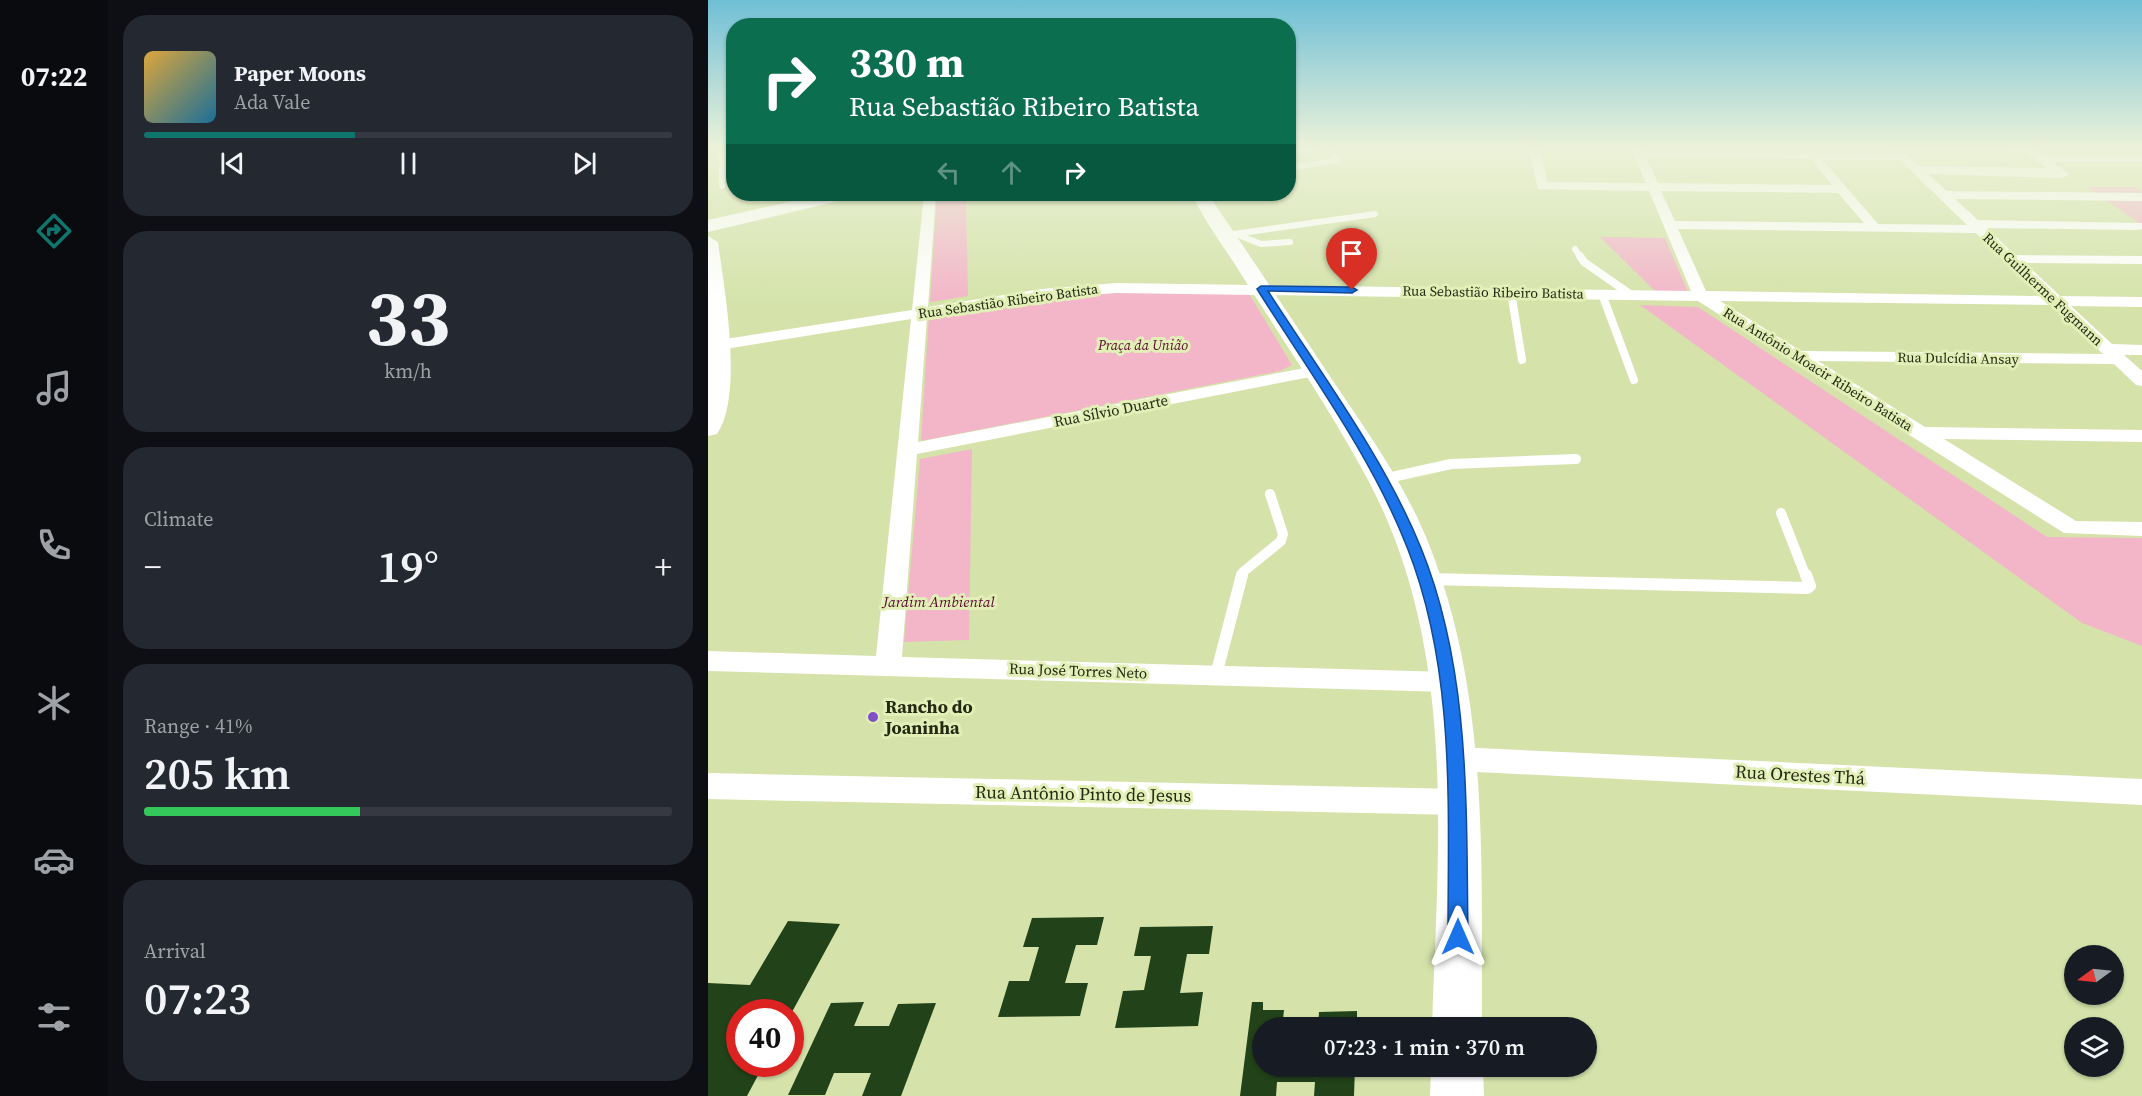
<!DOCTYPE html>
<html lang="en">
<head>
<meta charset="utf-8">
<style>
	body { margin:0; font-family:"Source Serif 4",serif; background:#242831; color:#f1f3f6; height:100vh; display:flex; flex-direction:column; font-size:22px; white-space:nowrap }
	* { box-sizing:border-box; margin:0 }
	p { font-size:20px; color:#9ea1a6 }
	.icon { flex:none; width:33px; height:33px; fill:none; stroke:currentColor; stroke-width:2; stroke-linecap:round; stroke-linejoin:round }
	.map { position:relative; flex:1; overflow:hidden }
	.drawer { display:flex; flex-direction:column; gap:15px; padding:15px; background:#0d0f14; width:600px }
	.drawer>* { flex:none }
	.banner { position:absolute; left:18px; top:18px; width:570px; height:183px; border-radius:24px; box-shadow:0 2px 4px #0004; background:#0b6e4f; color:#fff; overflow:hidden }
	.needle { width:39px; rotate:255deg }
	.buttons { position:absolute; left:1356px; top:945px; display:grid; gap:12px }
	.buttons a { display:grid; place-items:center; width:60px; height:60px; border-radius:50%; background:#171b24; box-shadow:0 2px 4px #0004; font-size:30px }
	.speed { position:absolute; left:18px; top:999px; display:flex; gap:12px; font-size:30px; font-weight:700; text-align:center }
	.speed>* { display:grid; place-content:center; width:78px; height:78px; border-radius:50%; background:#171b24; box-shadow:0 2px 4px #0004; line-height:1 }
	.speed .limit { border:9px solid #d22; background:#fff; color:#111 }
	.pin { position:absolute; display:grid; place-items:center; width:51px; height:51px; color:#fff; margin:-62px -26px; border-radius:50% 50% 50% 0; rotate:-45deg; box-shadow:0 0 6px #0007 }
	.pin .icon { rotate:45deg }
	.me { position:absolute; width:66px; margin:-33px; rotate:0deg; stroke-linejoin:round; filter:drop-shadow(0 0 4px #0008) }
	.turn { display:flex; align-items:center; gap:21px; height:126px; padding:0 24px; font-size:27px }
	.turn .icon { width:78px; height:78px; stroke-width:2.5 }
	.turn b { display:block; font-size:42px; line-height:51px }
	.lanes { display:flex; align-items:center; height:57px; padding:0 24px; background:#0003; justify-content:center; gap:30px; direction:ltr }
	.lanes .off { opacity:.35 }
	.big { font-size:45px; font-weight:600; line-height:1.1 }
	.drawer .tile { flex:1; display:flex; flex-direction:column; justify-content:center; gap:9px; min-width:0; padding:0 21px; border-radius:24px; background:#242831 }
	.drawer .dial { align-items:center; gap:0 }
	.dial b { font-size:78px; line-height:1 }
	.song { display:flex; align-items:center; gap:18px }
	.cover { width:72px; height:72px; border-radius:9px; background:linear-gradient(135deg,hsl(40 70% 55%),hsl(200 70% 35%)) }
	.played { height:6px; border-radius:3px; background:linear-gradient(90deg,#0f766e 40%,#363941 40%) }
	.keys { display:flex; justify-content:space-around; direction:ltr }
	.heat { display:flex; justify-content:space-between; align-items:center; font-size:33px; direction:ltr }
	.charge { height:9px; border-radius:4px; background:linear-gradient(90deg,#34c759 41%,#363941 0) }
	.trip { position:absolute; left:544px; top:1017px; width:345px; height:60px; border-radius:30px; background:#171b24; box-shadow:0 2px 4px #0004; font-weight:600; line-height:60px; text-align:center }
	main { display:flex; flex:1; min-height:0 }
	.dock { display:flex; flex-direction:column; width:108px; justify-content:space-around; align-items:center; background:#090b0e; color:#9ea1a6 }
	.dock .icon { width:42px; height:42px }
	.dock .on { color:#0f766e }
	.dock b { font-size:27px; color:#f1f3f6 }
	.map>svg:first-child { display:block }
	.green { fill:#f3b6c9 }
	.building { fill:#224219 }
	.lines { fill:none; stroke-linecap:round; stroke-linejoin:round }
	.lane-far3 { stroke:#fff; stroke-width:6 }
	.lane-far2 { stroke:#fff; stroke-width:8 }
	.lane-far1 { stroke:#fff; stroke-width:10 }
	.lane { stroke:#fff; stroke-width:12 }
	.street { fill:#fff; fill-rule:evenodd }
	.secondary { fill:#fff; fill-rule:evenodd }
	.route { fill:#1a73e8; stroke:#114b97; stroke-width:1.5 }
	.poi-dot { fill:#804ec7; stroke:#e2f0b7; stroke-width:2 }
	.labels { text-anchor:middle; stroke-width:6; stroke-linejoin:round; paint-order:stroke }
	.far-street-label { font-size:14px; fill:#252914; stroke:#e2f0b7 }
	.far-park-label { font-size:14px; font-style:italic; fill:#58092e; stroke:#e2f0b7 }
	.street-label { font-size:15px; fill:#252914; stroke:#e2f0b7 }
	.park-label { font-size:15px; font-style:italic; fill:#58092e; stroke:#e2f0b7 }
	.near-poi-label { font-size:18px; font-weight:bold; fill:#252914; stroke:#e2f0b7; text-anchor:start }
	.near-street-label { font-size:18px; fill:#252914; stroke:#e2f0b7 }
</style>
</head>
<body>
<main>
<nav class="dock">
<b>07:22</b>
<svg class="icon on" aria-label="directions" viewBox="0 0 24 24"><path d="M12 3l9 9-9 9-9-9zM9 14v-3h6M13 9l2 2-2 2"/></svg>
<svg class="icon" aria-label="music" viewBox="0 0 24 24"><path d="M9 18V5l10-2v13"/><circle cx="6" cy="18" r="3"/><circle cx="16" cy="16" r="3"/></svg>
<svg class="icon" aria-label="phone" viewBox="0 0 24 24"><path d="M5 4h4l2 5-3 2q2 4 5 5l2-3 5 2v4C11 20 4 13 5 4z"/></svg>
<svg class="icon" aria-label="climate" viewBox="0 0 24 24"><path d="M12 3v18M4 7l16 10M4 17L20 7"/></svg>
<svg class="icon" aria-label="car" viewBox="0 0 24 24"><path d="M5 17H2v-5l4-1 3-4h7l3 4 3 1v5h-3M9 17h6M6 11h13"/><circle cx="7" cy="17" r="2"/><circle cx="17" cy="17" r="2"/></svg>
<svg class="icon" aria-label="filters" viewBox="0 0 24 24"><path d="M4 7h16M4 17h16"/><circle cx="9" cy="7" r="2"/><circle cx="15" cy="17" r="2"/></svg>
</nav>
<section class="drawer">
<div class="tile">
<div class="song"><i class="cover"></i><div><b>Paper Moons</b><p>Ada Vale</p></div></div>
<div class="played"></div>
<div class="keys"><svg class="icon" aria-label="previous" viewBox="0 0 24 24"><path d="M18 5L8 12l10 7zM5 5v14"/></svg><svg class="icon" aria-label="pause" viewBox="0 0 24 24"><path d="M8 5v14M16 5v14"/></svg><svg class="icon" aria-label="next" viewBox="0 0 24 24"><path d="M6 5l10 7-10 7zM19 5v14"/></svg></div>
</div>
<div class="tile dial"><b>33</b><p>km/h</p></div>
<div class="tile"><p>Climate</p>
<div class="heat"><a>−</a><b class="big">19°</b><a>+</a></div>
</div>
<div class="tile"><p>Range · 41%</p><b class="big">205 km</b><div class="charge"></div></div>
<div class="tile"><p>Arrival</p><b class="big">07:23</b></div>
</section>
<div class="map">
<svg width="1434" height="1096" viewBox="0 0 1434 1096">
	<rect width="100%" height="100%" fill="#d5e3ab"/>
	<!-- green -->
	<path class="green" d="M1379,187H1427L1434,192V225Z
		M229,194H258L260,296L222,302Z
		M892,237L957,238L980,292L947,291Z
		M540,292L584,365L572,371L213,441L221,314L373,293Z
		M932,305L990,307L1339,537L1434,538V646L1374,623Z
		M264,449L261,640L196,642L212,459Z"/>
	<!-- building -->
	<path class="building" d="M396,917L389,945H368L357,983H380L372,1016L290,1017L301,981H321L331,947H315L324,918Z
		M80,921L132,924L84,1012H32V1064H56L39,1096H0V983L42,985Z
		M505,926L501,954H479L472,993L495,992L490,1026L407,1028L415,991L436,990L443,956H426L432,927Z
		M156,1002L146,1026H181L190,1004L228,1003L193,1096H154L163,1073H126L117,1095H80L123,1003Z
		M544,1002H555V1010H576L574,1028H555V1066H608V1079L609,1066H647L646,1096H606L607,1082H569L568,1096H532Z
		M649,1011V1028H610L611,1012Z"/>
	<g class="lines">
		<!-- lane-far3 -->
		<path class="lane-far3" d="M580,153L619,147L630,160L580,168
			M14,186V156L26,154
			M528,234L553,244L582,242
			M519,235L667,214
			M867,249L873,258"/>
		<!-- lane-far2 -->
		<path class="lane-far2" d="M872,256L876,262L922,294
			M803,292L814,360
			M894,294L926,380"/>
		<!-- lane-far1 -->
		<path class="lane-far1" d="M675,479L743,464L868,459
			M1073,513L1098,577
			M534,577L535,572L573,541L575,534L562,494"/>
		<!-- lane -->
		<path class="lane" d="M720,579L1099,588L1102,586L1098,575
			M508,675L534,575"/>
		<!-- street -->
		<path class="street" d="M820,147H832L839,182L938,183L922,147H934L935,151L1184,153L1178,147H1324L1335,155L1434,156V162H1345L1361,174L1355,178L1220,174L1239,191L1434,193V201L1247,199L1270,220L1434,223V229L1429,230L1279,228L1307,255L1434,256V264L1317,263L1352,296L1434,297V307L1363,306L1404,344L1434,345V355H1416L1434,371V386L1428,385L1406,364L1110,361L1217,427L1434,430V442L1236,439L1368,521L1434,522V536L1356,533L990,301L408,293L333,299L219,317L210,442L607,366L616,371L607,376L209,454L194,657L740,672L749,675L753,682L749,689L740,692L0,671V651L168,656L203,319L11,350L3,345L11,340L204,310L216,194H228L220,307L333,289L408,283L983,291L941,191L830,189ZM1194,151L1317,152L1339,168L1212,166ZM938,157L1103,159L1124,185L950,183ZM1115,160H1192L1259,225L1170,224ZM953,191L1130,193L1156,223L967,221ZM970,229L1268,233L1334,296L998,291ZM1012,301L1344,305L1395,354L1093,351Z
			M749,747L1434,779V805L749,771L739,768L735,759L739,750Z
			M0,773L751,789L761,793L766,802L761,811L751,815L0,799Z"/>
		<!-- secondary -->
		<path class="secondary" d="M116,194H146L143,198L0,232V220Z
			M484,194H500C541,254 581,315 621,375C658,430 698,485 722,547C782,700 773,866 774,1028H724C730,843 750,649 660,480C622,409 576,342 533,274C517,248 496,221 484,194Z
			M0,236L10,242C16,287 36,395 9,434L0,436Z
			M723,1066H775L776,1096H722Z"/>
	</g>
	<!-- sky -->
	<linearGradient id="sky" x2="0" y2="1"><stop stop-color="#6fbfd6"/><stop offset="0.49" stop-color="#ecf2d9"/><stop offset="1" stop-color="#ecf2d9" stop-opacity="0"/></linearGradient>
	<rect width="1434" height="300" fill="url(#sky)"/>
	<!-- route -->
	<path class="route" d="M553,286L644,287L649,290L644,293L560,291C612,372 677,459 713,548C763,671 758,807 760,937L757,944L750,947L743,944L740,937C740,808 748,670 699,547C663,455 601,372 549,289Z"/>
	<!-- markers -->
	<circle class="poi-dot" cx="165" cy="717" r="6"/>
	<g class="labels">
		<!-- far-street labels -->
		<g class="far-street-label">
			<text transform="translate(1335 289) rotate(43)" y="5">Rua Guilherme Fugmann</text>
			<text transform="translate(785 292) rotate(1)" y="5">Rua Sebastião Ribeiro Batista</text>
			<text transform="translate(300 301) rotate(-8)" y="5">Rua Sebastião Ribeiro Batista</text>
			<text transform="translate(1250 358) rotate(1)" y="5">Rua Dulcídia Ansay</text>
			<text transform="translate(1110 369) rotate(32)" y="5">Rua Antônio Moacir Ribeiro Batista</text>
		</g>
		<!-- far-park labels -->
		<g class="far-park-label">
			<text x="435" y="350">Praça da União</text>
		</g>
		<!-- street labels -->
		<g class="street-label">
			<text transform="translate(403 411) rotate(-11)" y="5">Rua Sílvio Duarte</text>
			<text transform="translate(370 671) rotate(2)" y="5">Rua José Torres Neto</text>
		</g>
		<!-- park labels -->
		<g class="park-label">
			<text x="231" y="607">Jardim Ambiental</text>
		</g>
		<!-- near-poi labels -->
		<g class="near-poi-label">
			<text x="177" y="713">Rancho do<tspan x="177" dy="21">Joaninha</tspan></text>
		</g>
		<!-- near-street labels -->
		<g class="near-street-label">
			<text transform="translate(1092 775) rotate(3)" y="6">Rua Orestes Thá</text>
			<text transform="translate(375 794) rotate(1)" y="6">Rua Antônio Pinto de Jesus</text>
		</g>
	</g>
</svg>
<div class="buttons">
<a><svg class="needle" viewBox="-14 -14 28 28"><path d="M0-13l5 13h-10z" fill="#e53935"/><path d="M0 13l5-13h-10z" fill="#9ea1a6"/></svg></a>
<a><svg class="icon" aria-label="layers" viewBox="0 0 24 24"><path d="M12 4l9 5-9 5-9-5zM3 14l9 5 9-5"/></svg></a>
</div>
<div class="speed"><div class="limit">40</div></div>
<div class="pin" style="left:644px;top:290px;background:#d93025"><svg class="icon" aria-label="arrive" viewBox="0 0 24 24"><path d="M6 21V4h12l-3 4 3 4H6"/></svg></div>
<svg class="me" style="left:750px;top:937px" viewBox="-20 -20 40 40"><path d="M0-17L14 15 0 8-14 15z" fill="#1a73e8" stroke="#fff" stroke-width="4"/></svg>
<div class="trip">07:23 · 1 min · 370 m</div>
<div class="banner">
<div class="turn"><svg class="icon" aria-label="right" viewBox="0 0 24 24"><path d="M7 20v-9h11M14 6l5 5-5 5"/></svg><div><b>330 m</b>Rua Sebastião Ribeiro Batista</div></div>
<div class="lanes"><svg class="icon off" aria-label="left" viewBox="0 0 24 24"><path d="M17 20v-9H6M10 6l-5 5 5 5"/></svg><svg class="icon off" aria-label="ahead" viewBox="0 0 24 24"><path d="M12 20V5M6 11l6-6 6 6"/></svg><svg class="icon" aria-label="right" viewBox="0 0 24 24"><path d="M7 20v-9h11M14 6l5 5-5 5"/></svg></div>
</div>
</div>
</main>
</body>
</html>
